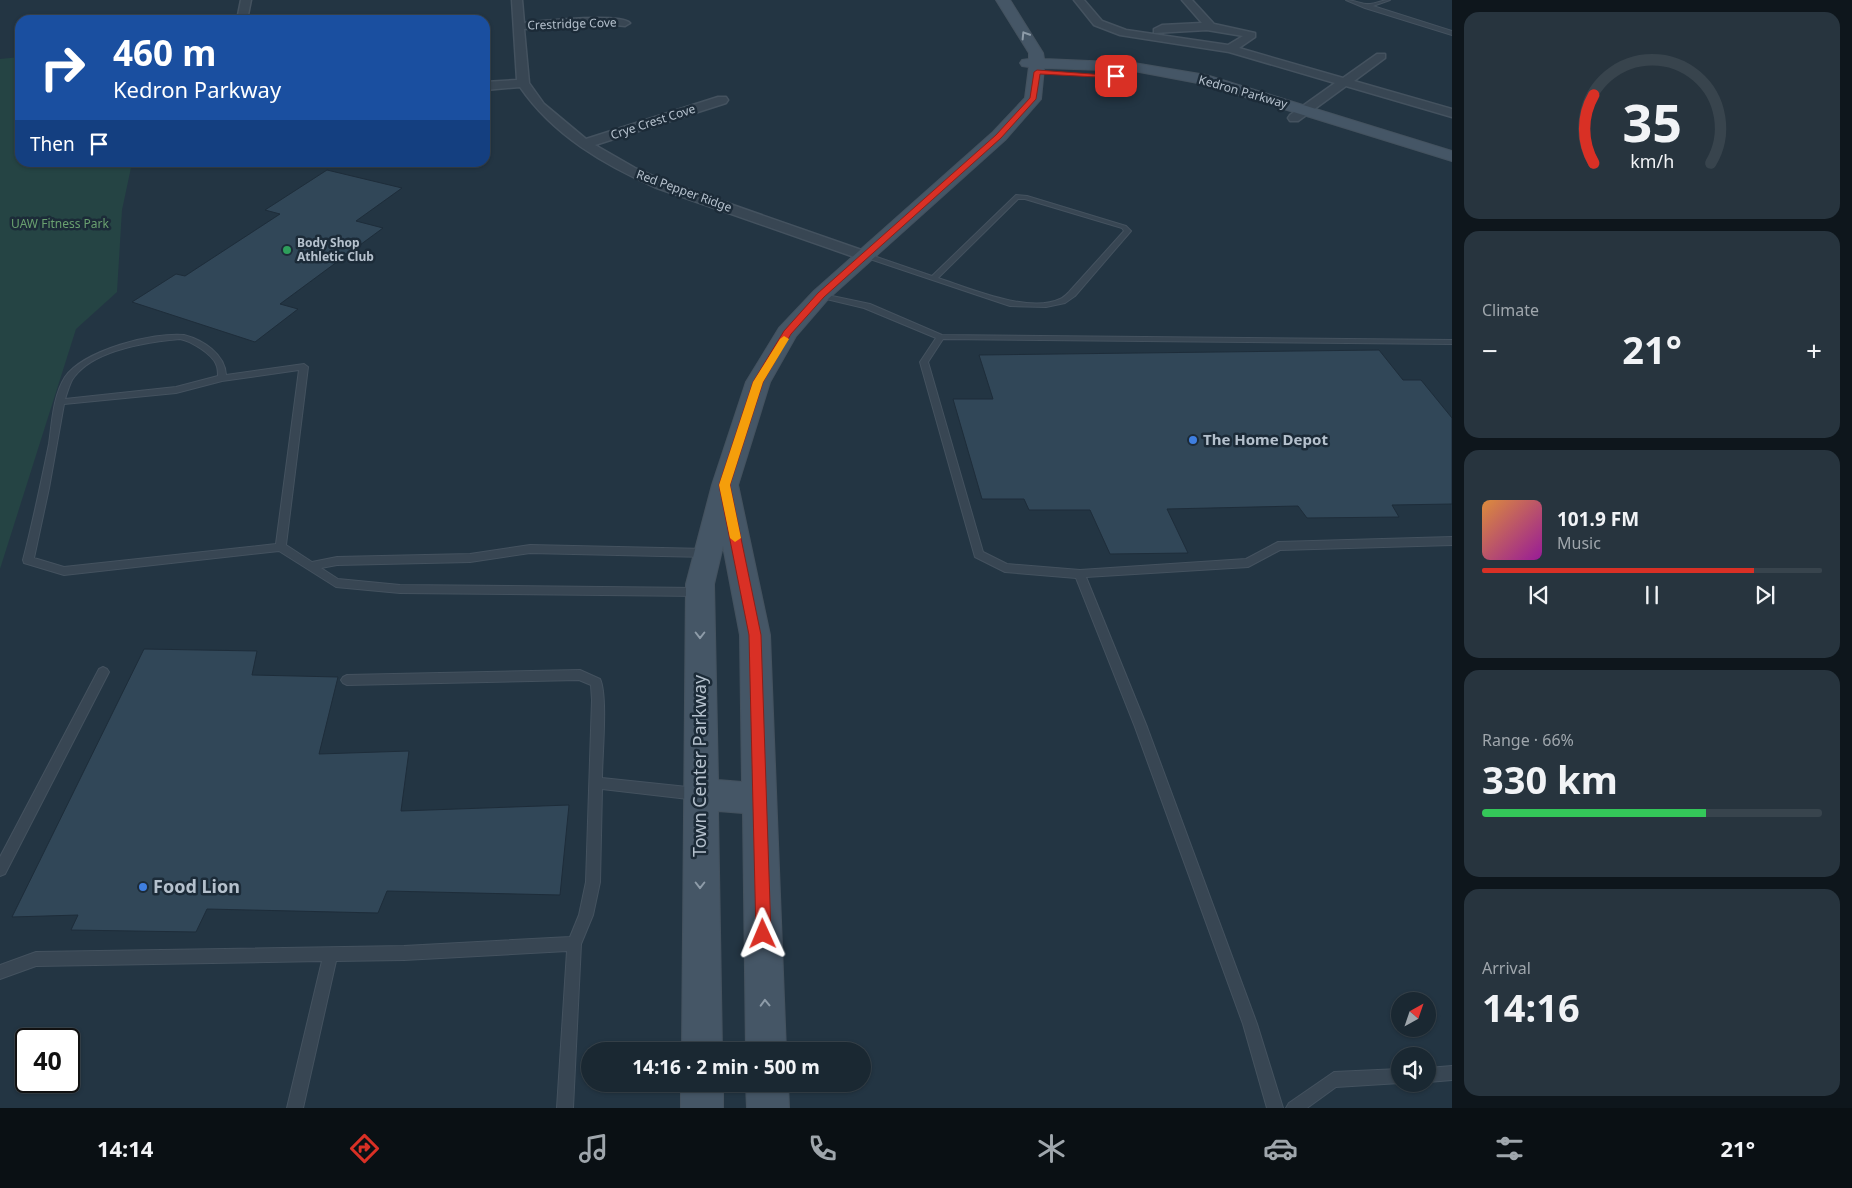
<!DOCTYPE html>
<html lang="en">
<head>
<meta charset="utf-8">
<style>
	body { margin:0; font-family:"Noto Sans",sans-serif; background:#27343e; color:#f1f3f6; height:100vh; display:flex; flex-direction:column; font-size:19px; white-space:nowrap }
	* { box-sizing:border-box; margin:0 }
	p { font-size:16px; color:#9fa6ac }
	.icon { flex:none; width:28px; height:28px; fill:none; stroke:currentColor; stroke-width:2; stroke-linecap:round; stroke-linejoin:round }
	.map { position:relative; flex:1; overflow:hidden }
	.panel { display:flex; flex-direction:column; gap:12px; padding:12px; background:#0e161c; width:400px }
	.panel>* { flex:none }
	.hud { position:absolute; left:15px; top:15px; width:475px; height:152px; border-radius:15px; box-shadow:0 1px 4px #0004,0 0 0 1px #38444d; background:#1a4fa0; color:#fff; overflow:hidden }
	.needle { width:32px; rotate:40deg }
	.fabs { position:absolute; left:1391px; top:992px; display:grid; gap:10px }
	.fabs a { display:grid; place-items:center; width:45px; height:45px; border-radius:50%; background:#1a2832; box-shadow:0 1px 4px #0004,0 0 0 1px #38444d; font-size:25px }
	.speed { position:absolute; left:15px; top:1028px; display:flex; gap:10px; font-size:25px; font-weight:700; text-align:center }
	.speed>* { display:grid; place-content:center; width:65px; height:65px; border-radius:50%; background:#1a2832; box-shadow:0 1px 4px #0004,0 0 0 1px #38444d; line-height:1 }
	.speed .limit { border:2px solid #111; border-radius:8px; background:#fff; color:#111 }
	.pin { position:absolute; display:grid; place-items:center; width:42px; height:42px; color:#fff; margin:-21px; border-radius:10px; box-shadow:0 2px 8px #0006 }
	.me { position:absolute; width:55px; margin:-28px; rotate:359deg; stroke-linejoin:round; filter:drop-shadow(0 0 4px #0008) }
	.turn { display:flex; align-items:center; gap:18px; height:105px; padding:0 15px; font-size:22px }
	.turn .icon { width:65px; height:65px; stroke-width:2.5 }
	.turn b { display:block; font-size:35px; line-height:42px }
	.then { display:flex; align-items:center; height:48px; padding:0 15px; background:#0003; gap:10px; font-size:19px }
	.big { font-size:38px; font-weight:700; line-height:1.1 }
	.panel .card { flex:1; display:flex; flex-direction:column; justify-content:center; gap:8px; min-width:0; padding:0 18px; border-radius:15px; background:#27343e }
	.panel .dial { align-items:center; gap:0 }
	.dial svg { height:130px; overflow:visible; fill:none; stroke:#38444d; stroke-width:7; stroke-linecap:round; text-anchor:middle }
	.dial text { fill:#f1f3f6; stroke:none }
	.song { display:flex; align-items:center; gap:15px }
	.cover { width:60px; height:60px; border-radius:8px; background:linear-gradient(135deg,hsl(30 70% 55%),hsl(300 70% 35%)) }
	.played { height:5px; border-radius:2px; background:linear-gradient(90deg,#d93025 80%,#38444d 80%) }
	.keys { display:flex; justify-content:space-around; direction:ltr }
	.heat { display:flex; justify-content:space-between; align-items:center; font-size:28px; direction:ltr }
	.charge { height:8px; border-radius:4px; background:linear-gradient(90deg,#34c759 66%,#38444d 0) }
	.trip { position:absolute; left:581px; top:1042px; width:290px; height:50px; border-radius:25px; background:#1a2832; box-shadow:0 1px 4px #0004,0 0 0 1px #38444d; font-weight:700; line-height:50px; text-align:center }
	.tab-bar { display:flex; height:80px; justify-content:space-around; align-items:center; background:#0a1014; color:#9fa6ac }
	.tab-bar .icon { width:35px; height:35px }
	.tab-bar .active { color:#d93025 }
	.tab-bar b { font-size:22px; color:#f1f3f6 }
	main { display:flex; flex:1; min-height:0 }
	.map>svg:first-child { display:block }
	.green { fill:#254444 }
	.building { fill:#314758; stroke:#1e2d3a }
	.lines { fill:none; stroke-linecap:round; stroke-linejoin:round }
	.lane-casing { stroke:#44525f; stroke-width:2 }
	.street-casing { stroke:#44525f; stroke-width:3 }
	.secondary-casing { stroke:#44525f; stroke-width:2 }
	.lane { fill:#384653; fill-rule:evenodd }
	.street { fill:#384653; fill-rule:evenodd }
	.secondary { fill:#455666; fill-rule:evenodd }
	.oneway { stroke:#8e9ca9 }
	.route { fill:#d93025; stroke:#8d1f18 }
	.slow { fill:#f59e0b }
	.leisure-dot { fill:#2e9e5b; stroke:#1c2b38; stroke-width:2 }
	.shop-dot { fill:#3f7fe0; stroke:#1c2b38; stroke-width:2 }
	.labels { text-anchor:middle; stroke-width:5; stroke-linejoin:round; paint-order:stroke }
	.far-street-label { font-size:12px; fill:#b5c1cd; stroke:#1c2b38 }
	.far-park-label { font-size:12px; fill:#69a06f; stroke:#1c2b38 }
	.far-poi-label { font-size:12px; font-weight:bold; fill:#b5c1cd; stroke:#1c2b38; text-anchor:start }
	.poi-label { font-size:15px; font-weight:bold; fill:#b5c1cd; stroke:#1c2b38; text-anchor:start }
	.near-street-label { font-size:18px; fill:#b5c1cd; stroke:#1c2b38 }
	.near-poi-label { font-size:18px; font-weight:bold; fill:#b5c1cd; stroke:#1c2b38; text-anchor:start }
</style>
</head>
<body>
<main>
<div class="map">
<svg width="1452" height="1108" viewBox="0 0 1452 1108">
	<rect width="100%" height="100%" fill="#233543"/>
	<!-- green -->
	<path class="green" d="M20,57V162L132,163L122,210L117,292L76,329L0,569V59Z"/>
	<!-- building -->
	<path class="building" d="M327,170L402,188L356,221L383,228L280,304L298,309L255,342L132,302L176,274L185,276L280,214L265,210Z
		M1379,350L1403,380H1421L1452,418V504L1392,505L1399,517L1307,518L1298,506L1167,509L1188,553L1110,554L1090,510H1029L1024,499H982L953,399H993L979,355Z
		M144,649L257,651L252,675L338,677L319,754L409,751L401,811L569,805L560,895L387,891L378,913L207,909L196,932L71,930L78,915L12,917Z"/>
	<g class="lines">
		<!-- lane casing -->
		<g class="lane-casing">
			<path id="lane" d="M1346,0C1354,0 1363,5 1370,4C1377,3 1383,0 1390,0L1373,6L1452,31V35L1365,8Z
				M1016,195L1027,196L1126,226L1131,231L1075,296L1065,303L1046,307L1010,306L861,256L868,254L932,276ZM1018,199H1025L1122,228L1124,231L1069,292C1066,295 1063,298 1060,299C1029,314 969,288 938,278Z
				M818,293L870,304L942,335L1452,340V344L943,339L928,362L983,552L1007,564L1080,570L1246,559L1278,542L1452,537V545L1280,550L1248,567L1086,577L1147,727L1257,1024L1283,1108H1267L1243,1024L1135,727L1076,578L1005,572L975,557L920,362L936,338L864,308L818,297Z
				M184,335C203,340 225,354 226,375L304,364L308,367L286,545L312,562L337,557L470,554L530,545L706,549L711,553L706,557L530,553L470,562L337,565L321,568L338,579L400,585L698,588L702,589L703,592L702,595L698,596L400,593L336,587L279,551L64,575L24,563L23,560C33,522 41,483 49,444C52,423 53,396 65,377C84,350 153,332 184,335ZM180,339C191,341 212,354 216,364C218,368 218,373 218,376L176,387L65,399C67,393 69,386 72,380C91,350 147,342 180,339ZM299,370L276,544L64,567L34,558L49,488L64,404L176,393L222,381Z
				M103,667L107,669L109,672L5,874L0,876V857L99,669Z
				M580,670L600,679C608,696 602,756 602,778L697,788L701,790L703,794L701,798L697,800L602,789L600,882L593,915L581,944L573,1108H557L567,951L404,960L336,961L303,1108H287L322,961L36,966L0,979V965L36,952L404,946L570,937L579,915L586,882L592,700L591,685L579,680L347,685L343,683L341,680L343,677L347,675Z
				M1452,1066V1080L1428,1082V1068Z
				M1400,1069V1083L1336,1087L1307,1108H1286L1289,1103L1334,1072Z"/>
		</g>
		<!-- street casing -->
		<g class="street-casing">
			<path id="street" d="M241,0H251L247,20H237Z
				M512,0H522L524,23C543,21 619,13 630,23L625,26L604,24L524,29L529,83L544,104L586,139L718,97H726L728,100L726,103L595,145L635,168L667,182L870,253L873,256L870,259H860L657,188C604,165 553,135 520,87L485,90V82L517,80Z
				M1074,0H1084L1102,21L1126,30L1228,45L1243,36L1207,30L1154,33V29L1162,25L1202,23L1182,0H1192L1214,24L1255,33V37L1239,48L1343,78L1377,54H1385V58L1354,81L1452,109V117L1346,86L1298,121H1290L1288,118L1290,115L1335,83L1229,52L1120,35L1094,25Z"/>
		</g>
		<!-- secondary casing -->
		<g class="secondary-casing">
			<path id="secondary" d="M996,0H1010L1043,53L1044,59L1134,63L1206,75L1452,151V161L1203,84L1134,71L1044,68L1041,99L1005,140L828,299L796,336L770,382L738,485L770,635L786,1051H746L743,813L718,811L722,1051H682L686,584L712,485L746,382L779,328L814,291L993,132L1025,98L1029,67L1022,66L1020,63L1022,60L1029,59V53ZM723,546L740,635L742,782L718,780L714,584Z
				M681,1084H723V1108H681Z
				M746,1084H788L789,1108H747Z"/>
		</g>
		<!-- lane -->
		<use href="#lane" class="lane"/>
		<!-- street -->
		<use href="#street" class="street"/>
		<!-- secondary -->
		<use href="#secondary" class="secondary"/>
	</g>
	<!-- one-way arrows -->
	<defs><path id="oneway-chevron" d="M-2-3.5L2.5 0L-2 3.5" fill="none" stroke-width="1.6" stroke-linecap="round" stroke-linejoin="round" transform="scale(1.25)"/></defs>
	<g class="oneway">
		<use href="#oneway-chevron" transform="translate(1025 35) rotate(-122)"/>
		<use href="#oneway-chevron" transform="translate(700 635) rotate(90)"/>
		<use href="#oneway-chevron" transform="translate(700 885) rotate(90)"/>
		<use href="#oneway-chevron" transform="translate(765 1003) rotate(-92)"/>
	</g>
	<!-- route -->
	<path class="route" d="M1037,70L1119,76L1116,78L1040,74L1036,99L1001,138L824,297L791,334L763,382L730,485L761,635L771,934L769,940L763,942L758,940L756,934L749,635L719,485L753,382L784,331L818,293L996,135L1030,98L1034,72Z"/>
	<!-- slow -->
	<path class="slow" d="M784,336L789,339L763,382L730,485L741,538L735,542L730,538L719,485L753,382L780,339Z"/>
	<!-- markers -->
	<circle class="leisure-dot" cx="287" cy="250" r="5"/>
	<g class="shop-dot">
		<circle cx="1193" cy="440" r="5"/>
		<circle cx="143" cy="887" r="5"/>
	</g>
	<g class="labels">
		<!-- far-street labels -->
		<g class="far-street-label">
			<text transform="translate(572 24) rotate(-2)" y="4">Crestridge Cove</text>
			<text transform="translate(1243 92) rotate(16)" y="4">Kedron Parkway</text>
			<text transform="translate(653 122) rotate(-18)" y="4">Crye Crest Cove</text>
			<text transform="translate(684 191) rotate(20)" y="4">Red Pepper Ridge</text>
		</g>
		<!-- far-park labels -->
		<g class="far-park-label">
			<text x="60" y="228">UAW Fitness Park</text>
		</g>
		<!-- far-poi labels -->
		<g class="far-poi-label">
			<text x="297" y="247">Body Shop<tspan x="297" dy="14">Athletic Club</tspan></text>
		</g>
		<!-- poi labels -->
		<g class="poi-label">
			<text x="1203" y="445">The Home Depot</text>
		</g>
		<!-- near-street labels -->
		<g class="near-street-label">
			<text transform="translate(700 766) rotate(-90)" y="6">Town Center Parkway</text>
		</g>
		<!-- near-poi labels -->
		<g class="near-poi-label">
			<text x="153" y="893">Food Lion</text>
		</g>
	</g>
</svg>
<div class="fabs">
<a><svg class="needle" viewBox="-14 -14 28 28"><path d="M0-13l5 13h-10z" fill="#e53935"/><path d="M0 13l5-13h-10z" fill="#9fa6ac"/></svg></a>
<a><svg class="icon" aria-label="sound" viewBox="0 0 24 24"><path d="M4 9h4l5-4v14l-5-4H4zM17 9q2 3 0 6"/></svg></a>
</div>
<div class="speed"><div class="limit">40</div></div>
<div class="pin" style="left:1116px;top:76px;background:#d93025"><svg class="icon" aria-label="arrive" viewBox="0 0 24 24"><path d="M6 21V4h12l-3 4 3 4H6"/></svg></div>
<svg class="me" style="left:763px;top:934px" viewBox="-20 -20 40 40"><path d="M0-17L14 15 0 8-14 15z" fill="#d93025" stroke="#fff" stroke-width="4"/></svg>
<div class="trip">14:16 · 2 min · 500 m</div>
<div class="hud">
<div class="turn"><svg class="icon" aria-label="right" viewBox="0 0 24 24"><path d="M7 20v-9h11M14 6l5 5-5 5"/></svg><div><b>460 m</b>Kedron Parkway</div></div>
<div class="then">Then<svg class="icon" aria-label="arrive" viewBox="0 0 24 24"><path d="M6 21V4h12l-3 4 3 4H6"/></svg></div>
</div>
</div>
<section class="panel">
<div class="card dial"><svg viewBox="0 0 100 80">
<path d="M14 69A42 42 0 1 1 86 69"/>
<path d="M14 69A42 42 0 0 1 14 27" stroke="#d93025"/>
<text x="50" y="56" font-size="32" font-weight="700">35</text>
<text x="50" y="72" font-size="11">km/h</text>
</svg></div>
<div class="card"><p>Climate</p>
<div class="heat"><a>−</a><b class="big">21°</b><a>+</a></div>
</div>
<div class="card">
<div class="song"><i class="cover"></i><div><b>101.9 FM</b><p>Music</p></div></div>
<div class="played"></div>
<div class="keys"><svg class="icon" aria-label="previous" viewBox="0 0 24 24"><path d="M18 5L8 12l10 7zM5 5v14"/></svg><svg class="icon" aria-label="pause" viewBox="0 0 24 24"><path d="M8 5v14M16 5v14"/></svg><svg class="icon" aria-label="next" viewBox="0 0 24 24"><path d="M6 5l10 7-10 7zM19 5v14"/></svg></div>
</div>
<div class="card"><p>Range · 66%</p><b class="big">330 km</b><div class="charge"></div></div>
<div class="card"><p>Arrival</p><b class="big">14:16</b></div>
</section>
</main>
<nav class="tab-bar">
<b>14:14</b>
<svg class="icon active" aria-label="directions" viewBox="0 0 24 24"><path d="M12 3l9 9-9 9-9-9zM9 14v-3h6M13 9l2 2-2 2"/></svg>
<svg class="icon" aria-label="music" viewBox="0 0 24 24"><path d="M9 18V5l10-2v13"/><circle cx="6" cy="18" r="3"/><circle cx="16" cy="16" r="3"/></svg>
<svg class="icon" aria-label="phone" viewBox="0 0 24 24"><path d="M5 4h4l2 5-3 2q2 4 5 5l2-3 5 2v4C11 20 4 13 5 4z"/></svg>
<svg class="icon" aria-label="climate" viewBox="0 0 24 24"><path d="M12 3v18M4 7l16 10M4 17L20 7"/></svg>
<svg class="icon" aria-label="car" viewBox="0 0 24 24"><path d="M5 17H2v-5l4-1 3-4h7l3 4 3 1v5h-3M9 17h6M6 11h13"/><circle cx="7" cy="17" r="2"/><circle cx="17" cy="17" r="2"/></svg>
<svg class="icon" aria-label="filters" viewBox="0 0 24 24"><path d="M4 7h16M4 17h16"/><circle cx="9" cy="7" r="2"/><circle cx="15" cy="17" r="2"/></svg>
<b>21°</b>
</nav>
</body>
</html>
